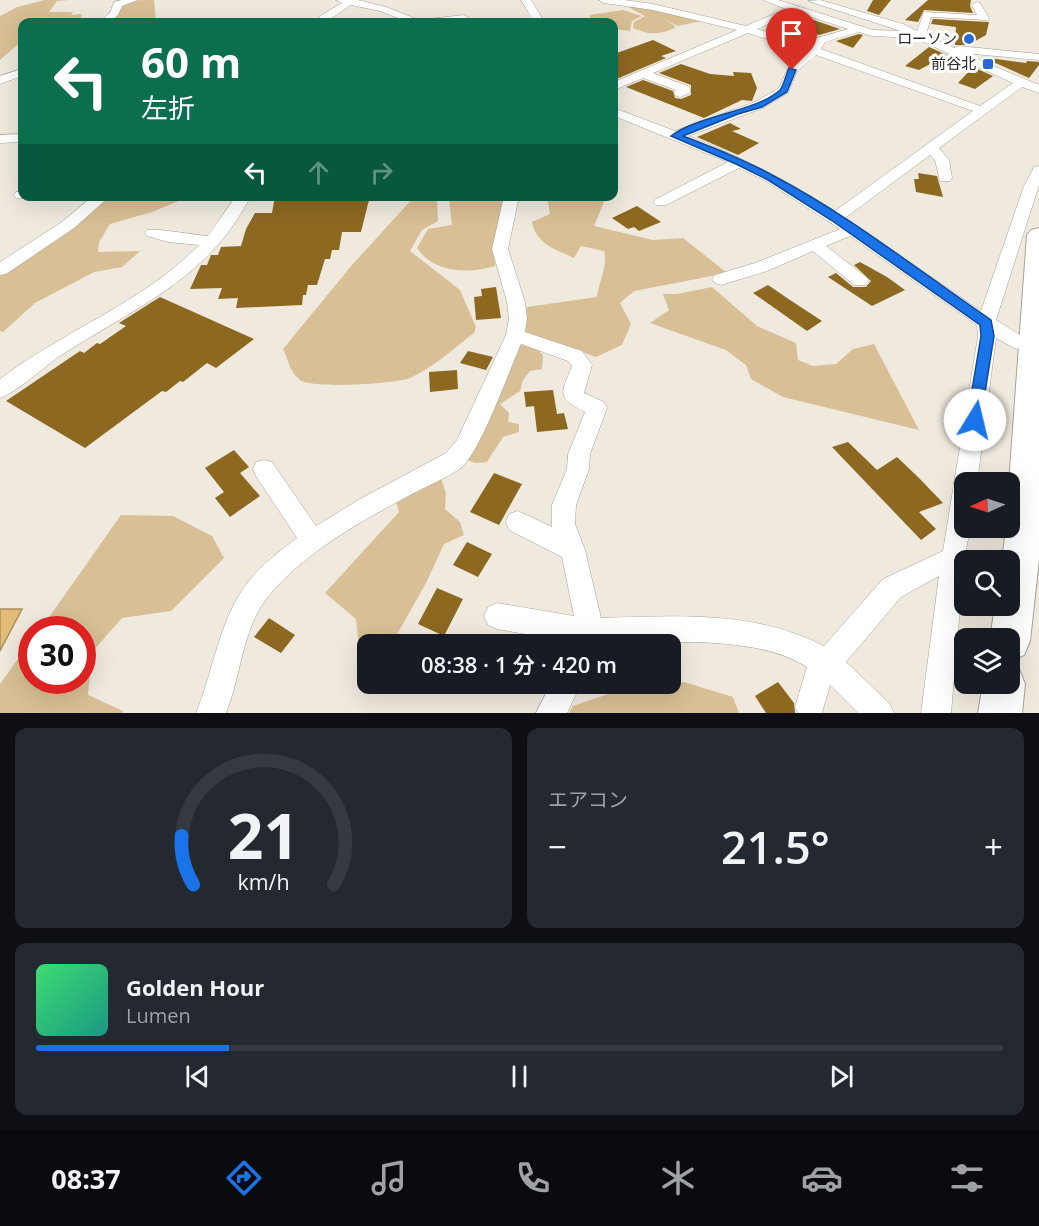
<!DOCTYPE html>
<html lang="ja">
<head>
<meta charset="utf-8">
<style>
	body { margin:0; font-family:"Open Sans","Noto Sans JP",sans-serif; background:#242831; color:#f1f3f6; height:100vh; display:flex; flex-direction:column; font-size:22px; white-space:nowrap }
	* { box-sizing:border-box; margin:0 }
	p { font-size:20px; color:#9ea1a6 }
	.icon { flex:none; width:33px; height:33px; fill:none; stroke:currentColor; stroke-width:2; stroke-linecap:round; stroke-linejoin:round }
	.map { position:relative; height:713px; overflow:hidden }
	.details { display:flex; flex-direction:column; gap:15px; padding:15px; background:#0d0f14; flex:1 }
	.details>* { flex:none }
	.banner { position:absolute; left:18px; top:18px; width:600px; height:183px; border-radius:12px; box-shadow:0 6px 24px #0002; background:#0b6e4f; color:#fff; overflow:hidden }
	.needle { width:39px; rotate:267deg }
	.fabs { position:absolute; left:954px; top:472px; display:grid; gap:12px }
	.fabs a { display:grid; place-items:center; width:66px; height:66px; border-radius:12px; background:#171b24; box-shadow:0 6px 24px #0002; font-size:30px }
	.speed { position:absolute; left:18px; top:616px; display:flex; gap:12px; font-size:30px; font-weight:700; text-align:center }
	.speed>* { display:grid; place-content:center; width:78px; height:78px; border-radius:50%; background:#171b24; box-shadow:0 6px 24px #0002; line-height:1 }
	.speed .limit { border:9px solid #d22; background:#fff; color:#111 }
	.pin { position:absolute; display:grid; place-items:center; width:51px; height:51px; color:#fff; margin:-62px -26px; border-radius:50% 50% 50% 0; rotate:-45deg; box-shadow:0 0 6px #0007 }
	.pin .icon { rotate:45deg }
	.me { position:absolute; width:66px; margin:-33px; rotate:9deg; stroke-linejoin:round; filter:drop-shadow(0 0 4px #0008) }
	.turn { display:flex; align-items:center; gap:21px; height:126px; padding:0 24px; font-size:27px }
	.turn .icon { width:78px; height:78px; stroke-width:2.5 }
	.turn b { display:block; font-size:42px; line-height:51px }
	.lanes { display:flex; align-items:center; height:57px; padding:0 24px; background:#0003; justify-content:center; gap:30px; direction:ltr }
	.lanes .off { opacity:.35 }
	.big { font-size:45px; font-weight:600; line-height:1.1 }
	.details .widget { flex:1; display:flex; flex-direction:column; justify-content:center; gap:9px; min-width:0; padding:0 21px; border-radius:12px; background:#242831 }
	.details .dial { align-items:center; gap:0 }
	.dial svg { height:156px; overflow:visible; fill:none; stroke:#363941; stroke-width:7; stroke-linecap:round; text-anchor:middle }
	.dial text { fill:#f1f3f6; stroke:none }
	.song { display:flex; align-items:center; gap:18px }
	.cover { width:72px; height:72px; border-radius:9px; background:linear-gradient(135deg,hsl(140 70% 55%),hsl(170 70% 35%)) }
	.played { height:6px; border-radius:3px; background:linear-gradient(90deg,#1a73e8 20%,#363941 20%) }
	.keys { display:flex; justify-content:space-around; direction:ltr }
	.heat { display:flex; justify-content:space-between; align-items:center; font-size:33px; direction:ltr }
	.details .tiles { flex:1; display:grid; gap:15px; grid-template-columns:1fr 1fr }
	.widget:last-child { grid-column:span 2 }
	.trip { position:absolute; left:357px; top:634px; width:324px; height:60px; border-radius:12px; background:#171b24; box-shadow:0 6px 24px #0002; font-weight:600; line-height:60px; text-align:center }
	.dock { display:flex; height:96px; justify-content:space-around; align-items:center; background:#090b0e; color:#9ea1a6 }
	.dock .icon { width:42px; height:42px }
	.dock .current { color:#1a73e8 }
	.dock b { font-size:27px; color:#f1f3f6 }
	.map>svg:first-child { display:block }
	.green { fill:#d8bf95 }
	.water { fill:#e3bb77; stroke:#ad905f; stroke-width:1.5 }
	.building { fill:#8d6821 }
	.lines { fill:none; stroke-linecap:round; stroke-linejoin:round }
	.minor-casing { stroke:#a7a096; stroke-width:1 }
	.highway-casing { stroke:#a7a096; stroke-width:2 }
	.minor { fill:#fff; fill-rule:evenodd }
	.highway { fill:#fff; fill-rule:evenodd }
	.route { fill:#1a73e8; stroke:#114b97; stroke-width:1.5 }
	.poi-dot { fill:#276ad6; stroke:#fff; stroke-width:2 }
	.labels { text-anchor:middle; stroke-width:6; stroke-linejoin:round; paint-order:stroke }
	.far-poi-label { font-size:15px; fill:#2f2c28; stroke:#fff; text-anchor:end }
</style>
</head>
<body>
<div class="map">
<svg width="1039" height="713" viewBox="0 0 1039 713">
	<rect width="100%" height="100%" fill="#efe9de"/>
	<!-- green -->
	<path class="green" d="M45,0H70L57,1L49,12H73L71,15L82,14L80,22H22V41L0,60V16L17,7Z
		M141,0H154L156,22H104L113,17L117,4Z
		M630,4L706,20L678,26L666,20L675,26V28C659,35 649,35 633,28L634,22L645,16L628,7Z
		M623,10L642,16L632,21L630,31L614,29V22H590V15Z
		M457,196C469,205 490,198 504,200L494,244L495,266C469,274 433,273 417,248L428,229L452,225L449,200Z
		M104,197H188L152,212L110,224L99,242L98,252L140,251L122,267L94,272L35,303L3,332L0,331V276L70,227Z
		M414,197H437L438,221L422,230L410,251L460,290L476,327L474,333C454,348 433,368 410,378C395,384 311,389 300,380C289,371 289,361 283,349L352,265Z
		M547,197H606L594,226L653,240L683,238L727,273L634,291L620,303L631,324L622,345L596,357L520,330L527,307L597,297C599,281 608,266 604,251L581,246L574,258C555,249 536,244 532,222L550,214Z
		M712,287L757,326L796,343L798,360L813,366L836,364L853,349L874,344L919,430L783,397L751,379L746,365L726,350L650,323L669,310L663,294H677Z
		M517,340L536,348L543,355L542,369L530,371L523,380L520,391L500,404L509,413L508,422L519,424V432L503,437L487,462L475,463L462,458Z
		M440,476L446,493L445,509L460,522L464,535L444,544L426,583L391,645H368L367,670L362,674L356,619L325,593L399,512L396,501Z
		M121,515L173,516L212,536L224,558L171,611L122,618L92,652L88,695L123,711L122,713H0V684L31,641L32,681H82V630H40Z
		M684,682L733,697L739,713H569L573,706L620,690Z"/>
	<!-- water -->
	<path class="water" d="M0,609H22L0,651Z"/>
	<!-- building -->
	<path class="building" d="M873,0H891L879,15L867,11Z
		M928,0H971L970,6L973,13L924,10L918,22L905,20Z
		M796,14L840,29L819,35L807,30L793,38L767,30Z
		M933,19L988,22H989L986,35L968,45H955L956,27L931,24Z
		M859,34L863,35L853,48L836,41Z
		M653,40L676,51L661,56L666,58L614,80V54Z
		M929,47L947,55L919,70L905,66Z
		M982,57L1026,63L1027,61L1039,62V65L1029,78Z
		M681,64L710,74L734,76L733,72L751,73L757,88L752,101L742,100L704,118L626,87L643,80L673,91L675,98L681,99L691,95V85L659,73Z
		M973,67L993,76L975,89L958,83Z
		M730,123L741,129L732,131L759,143L738,155L697,137Z
		M918,173L937,176L943,197L916,192L914,179H919Z
		M275,196H370L361,232H342L339,250H332L330,259H325L317,285H308L306,295H303L302,305L236,308L238,298L218,299L222,288L190,289L201,265H207L211,255H218L221,247L241,246L246,229L255,213H272Z
		M637,206L661,222L639,231L634,227L628,229L612,218Z
		M860,262L887,277L905,290L872,306L828,277L836,273L853,287H866L871,281L854,265Z
		M768,285L790,300L822,321L807,331L753,293Z
		M496,287L501,318L476,320L474,297L482,296L481,289Z
		M160,297L254,339L216,368L207,363L183,382L180,381L166,392L162,391L85,448L6,401L80,351L84,353L97,343L100,344L126,326L119,323Z
		M468,351L493,357L486,370L460,363Z
		M457,370L458,389L430,392L429,372Z
		M553,390L557,414L564,413L568,429L537,432L534,406L526,407L524,392Z
		M848,442L877,470L897,457L919,478L943,503L919,512L936,529L921,540L832,447Z
		M234,450L249,467L240,473L260,496L230,517L215,498L224,492L205,468Z
		M494,473L522,484L499,525L470,512Z
		M467,542L492,554L478,577L453,565Z
		M437,588L463,599L444,636L418,624Z
		M269,618L295,635L281,653L254,637Z
		M778,682L794,703L795,713H766L755,696Z"/>
	<g class="lines">
		<!-- minor casing -->
		<g class="minor-casing">
			<path id="minor" d="M122,0H138L122,6L118,15L110,22H99L110,13L114,2Z
				M336,0H358L386,7L419,20L464,15L469,18L464,21L448,22H408L380,11L351,5L326,22H316L320,16L342,3Z
				M521,0H531L542,18L538,22H528L532,18Z
				M599,0H624L653,4L746,26L786,9L763,0H778L873,30L901,31L808,1L820,0L903,24L917,31L924,12L977,15L972,5L977,2L980,3L989,18L988,20L931,17L926,35L954,48L959,46L1039,54V60L963,53L1039,85V93L1022,87L939,148L949,160L952,178L950,181H940L935,160L930,155L845,218L981,311L1024,186L1034,167L1039,166V185L996,320L1023,337L1026,342L1023,347L1016,349L996,338L977,483H964V528H970L964,561L951,713H921L939,576L901,597L846,662L889,703L894,713H858L830,685L822,713H798L795,707L807,667C749,630 640,645 573,645L572,642L497,629L488,625L484,616L488,607L497,603L574,616L562,557L509,530L506,522L509,514L518,511L552,527V505L567,469L568,454L585,412C556,397 561,394 572,366L568,361L521,344C509,371 481,450 462,467C448,478 426,486 410,495C360,522 303,553 267,598C242,630 241,676 226,713H196C214,670 219,618 249,581C262,564 280,551 297,538L256,476L253,469L256,462L264,460L272,462L316,526L360,499L446,453L457,440L506,335L509,319L507,302L492,249L504,196H519L508,249L525,302L527,319L525,332L582,351L592,365L584,393L604,402L607,408L590,454L589,469L576,505L575,524L585,550L601,618C678,616 753,610 824,646L883,579L943,551L978,336L977,325L850,236L826,246L866,277L869,281L866,285H854L813,251L767,271L721,285L715,283L712,279L715,275L755,263L840,229L766,181L739,168L666,205H656L653,202L656,199L728,162L614,116V108L675,131L755,102L779,88L788,68L807,51L748,33L653,73L690,87V93L680,97L676,96L674,93L676,90L643,78L614,90V82L737,30L653,10L604,3ZM796,12L848,29L817,38L812,46L757,29ZM859,32L872,36L915,38L1013,83L980,106L821,49L825,42ZM816,55L973,111L835,211C787,181 740,156 688,136L763,108L788,93L797,71Z
				M22,69V76L0,84V76Z
				M22,134V142L0,143V135Z
				M22,191V196H28L27,198H16L14,195L16,192Z
				M93,196H110L74,228L6,274L0,275V262L62,222Z
				M236,196H251C244,208 237,221 229,231C187,288 118,318 60,356C44,367 17,392 0,398V379C63,331 144,302 199,245L168,242L147,236L145,233L147,230C156,228 195,235 208,236Z
				M551,684H581L567,713H536Z"/>
		</g>
		<!-- highway casing -->
		<g class="highway-casing">
			<path id="highway" d="M1039,228V559L1030,641L1024,655L1010,661V639H990L995,606H1010V561H1002L1006,528H1010L1009,483L1027,235L1031,230Z
				M1010,665L1019,669L1025,684L1022,713H978L983,684H1010Z"/>
		</g>
		<!-- minor -->
		<use href="#minor" class="minor"/>
		<!-- highway -->
		<use href="#highway" class="highway"/>
	</g>
	<!-- route -->
	<path class="route" d="M789,68L796,70L787,92L762,107L738,114L683,136C714,148 743,159 772,175C849,215 919,271 991,320L994,336L980,424H969L967,420L981,336L980,325L831,220L768,180L736,164L671,136C696,116 758,111 780,90C784,85 786,74 789,68Z"/>
	<!-- markers -->
	<g class="poi-dot">
		<circle cx="969" cy="39" r="6"/>
		<rect x="982" y="58" width="12" height="12" rx="3"/>
	</g>
	<g class="labels">
		<!-- far-poi labels -->
		<g class="far-poi-label">
			<text x="957" y="44">ローソン</text>
			<text x="976" y="69">前谷北</text>
		</g>
	</g>
</svg>
<div class="fabs">
<a><svg class="needle" viewBox="-14 -14 28 28"><path d="M0-13l5 13h-10z" fill="#e53935"/><path d="M0 13l5-13h-10z" fill="#9ea1a6"/></svg></a>
<a><svg class="icon" aria-label="search" viewBox="0 0 24 24"><circle cx="10" cy="10" r="6"/><path d="M15 15l6 6"/></svg></a>
<a><svg class="icon" aria-label="layers" viewBox="0 0 24 24"><path d="M12 4l9 5-9 5-9-5zM3 14l9 5 9-5"/></svg></a>
</div>
<div class="speed"><div class="limit">30</div></div>
<div class="pin" style="left:792px;top:70px;background:#d93025"><svg class="icon" aria-label="arrive" viewBox="0 0 24 24"><path d="M6 21V4h12l-3 4 3 4H6"/></svg></div>
<svg class="me" style="left:975px;top:420px" viewBox="-20 -20 40 40"><circle r="19" fill="#fff"/><path d="M0-13L10 11 0 6-10 11z" fill="#1a73e8"/></svg>
<div class="trip">08:38 · 1 分 · 420 m</div>
<div class="banner">
<div class="turn"><svg class="icon" aria-label="left" viewBox="0 0 24 24"><path d="M17 20v-9H6M10 6l-5 5 5 5"/></svg><div><b>60 m</b>左折</div></div>
<div class="lanes"><svg class="icon" aria-label="left" viewBox="0 0 24 24"><path d="M17 20v-9H6M10 6l-5 5 5 5"/></svg><svg class="icon off" aria-label="ahead" viewBox="0 0 24 24"><path d="M12 20V5M6 11l6-6 6 6"/></svg><svg class="icon off" aria-label="right" viewBox="0 0 24 24"><path d="M7 20v-9h11M14 6l5 5-5 5"/></svg></div>
</div>
</div>
<section class="details">
<div class="tiles">
<div class="widget dial"><svg viewBox="0 0 100 80">
<path d="M14 69A42 42 0 1 1 86 69"/>
<path d="M14 69A42 42 0 0 1 8 44" stroke="#1a73e8"/>
<text x="50" y="56" font-size="32" font-weight="700">21</text>
<text x="50" y="72" font-size="11">km/h</text>
</svg></div>
<div class="widget"><p>エアコン</p>
<div class="heat"><a>−</a><b class="big">21.5°</b><a>+</a></div>
</div>
<div class="widget">
<div class="song"><i class="cover"></i><div><b>Golden Hour</b><p>Lumen</p></div></div>
<div class="played"></div>
<div class="keys"><svg class="icon" aria-label="previous" viewBox="0 0 24 24"><path d="M18 5L8 12l10 7zM5 5v14"/></svg><svg class="icon" aria-label="pause" viewBox="0 0 24 24"><path d="M8 5v14M16 5v14"/></svg><svg class="icon" aria-label="next" viewBox="0 0 24 24"><path d="M6 5l10 7-10 7zM19 5v14"/></svg></div>
</div>
</div>
</section>
<nav class="dock">
<b>08:37</b>
<svg class="icon current" aria-label="directions" viewBox="0 0 24 24"><path d="M12 3l9 9-9 9-9-9zM9 14v-3h6M13 9l2 2-2 2"/></svg>
<svg class="icon" aria-label="music" viewBox="0 0 24 24"><path d="M9 18V5l10-2v13"/><circle cx="6" cy="18" r="3"/><circle cx="16" cy="16" r="3"/></svg>
<svg class="icon" aria-label="phone" viewBox="0 0 24 24"><path d="M5 4h4l2 5-3 2q2 4 5 5l2-3 5 2v4C11 20 4 13 5 4z"/></svg>
<svg class="icon" aria-label="climate" viewBox="0 0 24 24"><path d="M12 3v18M4 7l16 10M4 17L20 7"/></svg>
<svg class="icon" aria-label="car" viewBox="0 0 24 24"><path d="M5 17H2v-5l4-1 3-4h7l3 4 3 1v5h-3M9 17h6M6 11h13"/><circle cx="7" cy="17" r="2"/><circle cx="17" cy="17" r="2"/></svg>
<svg class="icon" aria-label="filters" viewBox="0 0 24 24"><path d="M4 7h16M4 17h16"/><circle cx="9" cy="7" r="2"/><circle cx="15" cy="17" r="2"/></svg>
</nav>
</body>
</html>
